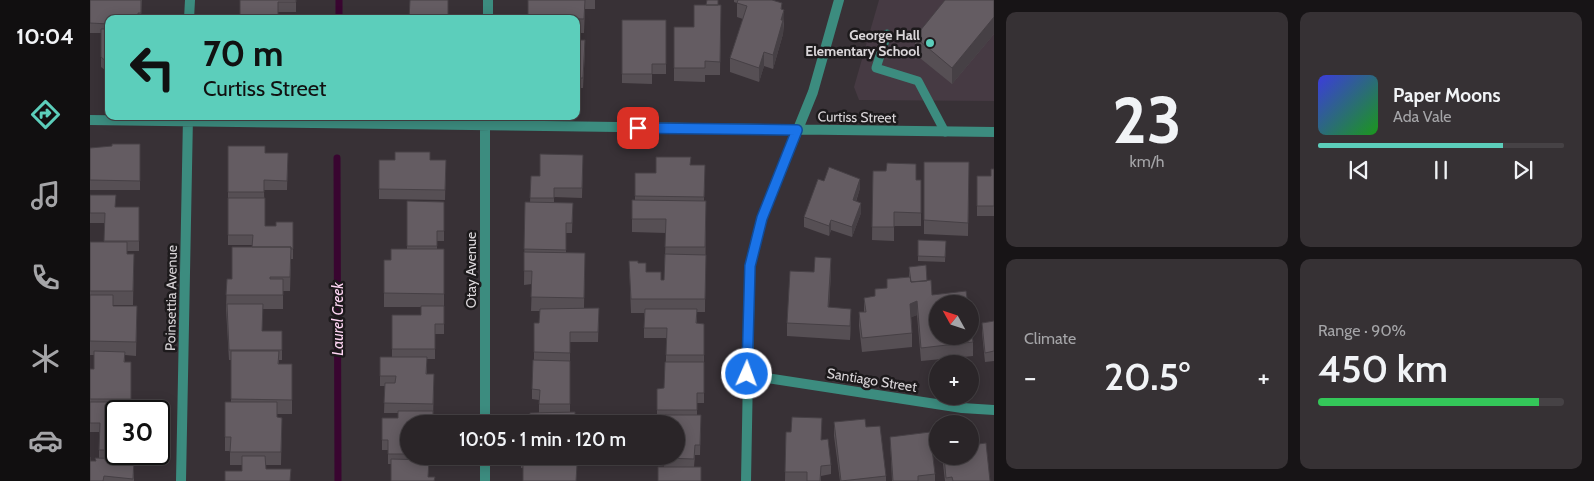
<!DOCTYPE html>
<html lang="en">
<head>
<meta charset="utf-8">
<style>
	body { margin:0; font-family:Cabin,sans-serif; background:#363134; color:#f1f3f6; height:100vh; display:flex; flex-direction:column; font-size:19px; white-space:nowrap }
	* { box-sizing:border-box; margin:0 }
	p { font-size:16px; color:#a5a5a8 }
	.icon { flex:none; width:28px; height:28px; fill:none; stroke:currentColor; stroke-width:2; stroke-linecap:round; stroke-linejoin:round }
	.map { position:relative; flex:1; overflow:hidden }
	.details { display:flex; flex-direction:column; gap:12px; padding:12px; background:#171416; width:600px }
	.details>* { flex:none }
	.hud { position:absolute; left:15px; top:15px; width:475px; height:105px; border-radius:10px; box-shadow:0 2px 12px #0003,0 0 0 1px #464245; background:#5ccebb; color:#111; overflow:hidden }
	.needle { width:32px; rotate:310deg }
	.buttons { position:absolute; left:839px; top:295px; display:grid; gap:10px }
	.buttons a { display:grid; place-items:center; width:50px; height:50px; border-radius:50%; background:#2a2528; box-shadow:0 2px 12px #0003,0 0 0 1px #464245; font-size:25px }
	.speed { position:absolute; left:15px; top:400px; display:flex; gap:10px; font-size:25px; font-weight:700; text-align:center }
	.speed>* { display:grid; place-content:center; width:65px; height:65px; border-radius:50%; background:#2a2528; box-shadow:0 2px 12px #0003,0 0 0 1px #464245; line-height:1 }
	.speed .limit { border:2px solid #111; border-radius:8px; background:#fff; color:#111 }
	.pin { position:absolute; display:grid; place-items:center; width:42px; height:42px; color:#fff; margin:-21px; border-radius:10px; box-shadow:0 2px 8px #0006 }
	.me { position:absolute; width:55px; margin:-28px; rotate:2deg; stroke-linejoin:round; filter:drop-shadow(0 0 4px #0008) }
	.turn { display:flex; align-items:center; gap:18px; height:105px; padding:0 15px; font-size:22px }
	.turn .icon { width:65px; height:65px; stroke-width:2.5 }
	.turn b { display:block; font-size:35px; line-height:42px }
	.big { font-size:38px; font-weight:600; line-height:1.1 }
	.details .tile { flex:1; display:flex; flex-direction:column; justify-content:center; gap:8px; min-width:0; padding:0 18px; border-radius:10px; background:#363134 }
	.details .dial { align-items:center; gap:0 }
	.dial b { font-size:65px; line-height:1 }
	.song { display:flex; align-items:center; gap:15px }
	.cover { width:60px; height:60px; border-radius:8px; background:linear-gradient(135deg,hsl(240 70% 55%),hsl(120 70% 35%)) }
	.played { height:5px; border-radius:2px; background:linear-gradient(90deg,#5ccebb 75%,#464245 75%) }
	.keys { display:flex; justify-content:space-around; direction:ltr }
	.heat { display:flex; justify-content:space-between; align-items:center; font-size:28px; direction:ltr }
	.charge { height:8px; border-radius:4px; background:linear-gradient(90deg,#34c759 90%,#464245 0) }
	.details .tiles { flex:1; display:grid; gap:12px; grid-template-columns:repeat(2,1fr) }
	.trip { position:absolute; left:310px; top:415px; width:285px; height:50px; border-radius:25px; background:#2a2528; box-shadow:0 2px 12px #0003,0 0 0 1px #464245; font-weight:600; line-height:50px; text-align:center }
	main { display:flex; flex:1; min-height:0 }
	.tabs { display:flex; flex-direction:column; width:90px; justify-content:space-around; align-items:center; background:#110f10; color:#a5a5a8 }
	.tabs .icon { width:35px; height:35px }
	.tabs .on { color:#5ccebb }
	.tabs b { font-size:22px; color:#f1f3f6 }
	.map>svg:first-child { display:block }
	.built { fill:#463a43 }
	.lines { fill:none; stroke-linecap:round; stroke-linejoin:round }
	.stream { stroke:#390530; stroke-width:7 }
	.service { stroke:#3c8c7f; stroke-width:9 }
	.minor { stroke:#3c8c7f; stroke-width:10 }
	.wall { fill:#564f54 }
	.shaded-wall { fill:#464045 }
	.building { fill:#645c62; stroke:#464045 }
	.route-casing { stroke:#114b97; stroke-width:12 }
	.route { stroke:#1a73e8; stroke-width:9 }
	.poi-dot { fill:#5ccebb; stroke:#1d1a1c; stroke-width:2 }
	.labels { text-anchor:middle; stroke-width:5; stroke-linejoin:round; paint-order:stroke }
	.poi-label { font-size:14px; font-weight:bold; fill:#dad6d9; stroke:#1d1a1c; text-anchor:end }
	.street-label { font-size:14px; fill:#dad6d9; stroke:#1d1a1c }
	.water-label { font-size:15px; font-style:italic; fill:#ffd6f4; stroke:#1d1a1c }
</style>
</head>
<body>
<main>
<nav class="tabs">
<b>10:04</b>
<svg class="icon on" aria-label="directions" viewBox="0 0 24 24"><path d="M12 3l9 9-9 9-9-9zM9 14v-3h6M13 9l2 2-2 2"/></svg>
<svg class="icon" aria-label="music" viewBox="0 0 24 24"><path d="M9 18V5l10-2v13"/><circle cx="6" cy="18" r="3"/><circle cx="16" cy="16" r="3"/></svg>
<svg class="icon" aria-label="phone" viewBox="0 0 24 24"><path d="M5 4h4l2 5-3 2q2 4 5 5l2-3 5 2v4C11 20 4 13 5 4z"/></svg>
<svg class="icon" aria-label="climate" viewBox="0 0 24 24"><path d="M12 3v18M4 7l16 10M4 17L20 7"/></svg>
<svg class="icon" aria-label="car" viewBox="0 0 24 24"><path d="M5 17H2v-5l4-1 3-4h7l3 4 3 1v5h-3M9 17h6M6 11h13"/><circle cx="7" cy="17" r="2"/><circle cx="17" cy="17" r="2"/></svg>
</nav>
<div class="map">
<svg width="904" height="481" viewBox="0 0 904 481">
	<rect width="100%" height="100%" fill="#383136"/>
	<!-- built -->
	<path class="built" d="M789,0H904V101L769,100L764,87Z"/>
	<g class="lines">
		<!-- stream -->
		<path class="stream" d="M249,0V19
			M247,158L248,481"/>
		<!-- service -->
		<path class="service" d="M797,34L786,68L828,81L855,132"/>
		<!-- minor -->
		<path class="minor" d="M99,19L100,0
			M398,19V0
			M395,116V424
			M0,120L904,132
			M657,375L872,408L904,410
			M395,456V481
			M91,481L98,117
			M656,481L660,266L672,218L723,92L749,0"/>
	</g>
	<!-- wall -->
	<path class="wall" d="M0,0H52L51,19H19V73L11,67V33H0Z
		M150,0H206V12H188V19H150Z
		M438,0H505V9H495L494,33H486V19Z
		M644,0H682L692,10L694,24L693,34L683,69L674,66L669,82L640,72V58L653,19L647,17V3L644,2Z
		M904,0V34L862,84L825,54V37Z
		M628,5H631L630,75H615V82L584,81V27H604Z
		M532,20H576V74H562V84L532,83Z
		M486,40L495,50L493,88H486Z
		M50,144V190H0V148Z
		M175,153H198L197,190H174L175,226H186L203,222V259H201L200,291H193V309H172V331H192V360H189V364H202V414H187V417L192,418L191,465H176V469L201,481L152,471V465H140V451H135V402H141V360H139L136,309L137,279H142L162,247L163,245H138V192Z
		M493,155L492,198L464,197V203H483L482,233H476V253H495L494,308H509L508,342H480V412L449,413V400L442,399V389L444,360V323H449L450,311H441L442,284L434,285L435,202L440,203L441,176H450Z
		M289,160H356L355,200L289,199Z
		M834,162H879L878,236L834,234Z
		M601,165H615L614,201H616L615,312H607V323L614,324V403H607V415H611L610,455H605L604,467H574L575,420H567V389L574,388L576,362V338H554V313H541L539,261L548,263L556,272L571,280H574L576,233L542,232V200H545V173H566Z
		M904,169V216H887V176H901Z
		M783,171L826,180H831V226H804V241L782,240Z
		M734,181L770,188L766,202L771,213L762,237L741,230L739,236L714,227V217Z
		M0,195L25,207H49V251H37V254H44L43,305H23V306H47L46,356L35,355V362H41V409H26V454H45V460H44V481H0V461H6L9,458V432H0V369H4V355H0V242H14V223H0Z
		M317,201L354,202V241H347V249H354V334H345V359H337V374H344L343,424H319V456H334V460L338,477L345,481L301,464H298V450H292V418H308V413H294L295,386H290V357H302V315H331V307H294V260H301L317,249Z
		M828,240L856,241L855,262L828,261Z
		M819,267L837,281L842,295L883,342V356L831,361L827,315L821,317L822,333V347L772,352L769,326V312H774V298L785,296V289L797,288V279L819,277Z
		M724,272H741L739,307L761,322L760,340L697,336V323Z
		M904,321V361L895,362L892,333V323Z
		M744,422L776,427L796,476V481H750L744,436Z
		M696,432L731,440L741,465V474L731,476V481H695Z
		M800,437L845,474V481H802Z
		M881,445L900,481H855L852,456H880Z
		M431,456H458V464L431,468Z"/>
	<!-- shaded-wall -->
	<path class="shaded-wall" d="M692,3V15L694,10L693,34L683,69V55Z
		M904,17V34L862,84V68Z
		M674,52V66L669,82V68Z
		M770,179V188L763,210V200Z
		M771,203V213L762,237V227Z
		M741,220V230L739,236V226Z
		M741,258V272L738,321V307Z
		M827,301V315L820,318V304Z
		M761,309V322L760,340V326Z"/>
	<!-- building -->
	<path class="building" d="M0,0H51V13H48V19H19V24L0,23Z
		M150,0H206V2H188V17L178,18V19H150Z
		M320,0H358V19H319Z
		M438,0H495L494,19L438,18Z
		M617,0H628V5H616Z
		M648,0H682L692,3L691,9L694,10L691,20H693L683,55L674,52L669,68L640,58L657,6L647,3Z
		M855,0H904V17L862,68L825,37Z
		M604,5H631L630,62L615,61V68H584V27H604Z
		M532,20H576V64H562V74H532Z
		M11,29H19V64L11,57Z
		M486,40H495L493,78H486Z
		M22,144H50V181L0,180V148L22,146Z
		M138,146H175V153H198L197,181L174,180V192H138Z
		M305,152H340V160H356L355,190L289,189V160H305Z
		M450,154L493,155L492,188H464V198H440L441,176H450Z
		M566,157H601L600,165H615L614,197L545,196V173H566Z
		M834,162H879L878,223L834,220Z
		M797,163L826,164V180H831V213L804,212V227H782L783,171H796Z
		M739,167L770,179L763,200L771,203L762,227L741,220L739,226L714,217L728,179L734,181Z
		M901,169H904V206H887V176H901Z
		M0,195H26L25,207H49V241H14L15,213H0Z
		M138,198H175V226H186V222H203V249H201V247H162L163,235H138Z
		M542,200L616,201L615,247H575L576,219H542Z
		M317,201L354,202V231H347V246H317Z
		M435,202L483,203L482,223H476V250L434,249Z
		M828,240L856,241L855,257L828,256Z
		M0,242H37V254H44L43,291H0Z
		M142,247H201L200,277H180V279H193V295H136L137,279H142Z
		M301,249H354V294L294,293V260H301Z
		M434,252L495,253L494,298L441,297L442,271H434Z
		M575,254L616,255L615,299H541L539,261H548V263H556V272H571V280H574Z
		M725,257L741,258L738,307L761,309L760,326L697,323L700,271L724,272Z
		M836,265L837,281L821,282L819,267Z
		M820,277L821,282L841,280L842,295L876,291L878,304H848V336H880V322L883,342L831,348L827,301L820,304L822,333L772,338L769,312H776L774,298L785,296V289L797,288V279Z
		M0,295H23V306H47L46,342L0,341Z
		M137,304H173L172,331H192V350H139Z
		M331,306H354V324H345V349H302V315H331Z
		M509,308L508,332H480V353L444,352V323H449L450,309Z
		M555,309H607L606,323L614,324V355H576L577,328H554Z
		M904,321V351L895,353L892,323Z
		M4,351L35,352L34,362H41V399H0V369H4Z
		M141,351H189L188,364H202V400L141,399Z
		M290,357H337L336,374H344L343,404L294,403L295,383H305L306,376H290Z
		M443,360L480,361V404H449L450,390L442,389Z
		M575,362H614V393H607V410H567V389L574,388Z
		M0,402H26V450H9L10,423H0Z
		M135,402H187V417L192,418L191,452H140L141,437H135Z
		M308,411H343V424H319V454H298V440H292V418H308Z
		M485,412V424H440V413Z
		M575,415H611L610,445H605L604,459L574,458V456H586V424H575Z
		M702,417L732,418L731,440L738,439L741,465L731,466L730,481H717V472H695L696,432H701Z
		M775,419L776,427L790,426L796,476L751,481L744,422Z
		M840,432L845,474L828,476V481H803L800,437Z
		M880,436L881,445L896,443L900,481H863L862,477L856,478L854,456H880Z
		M152,456H175L176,469H201L200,481H135V471H152Z
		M431,456H458L457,459L431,458Z
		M0,457V461H6L5,458L44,459L43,479L14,476L13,481H0Z
		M301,459L339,460L338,477H345L344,481H301Z
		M433,463L487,465L486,481H433Z
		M568,467H611V481H568Z"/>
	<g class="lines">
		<!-- route casing -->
		<g class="route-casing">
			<path id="route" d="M548,128L707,130L672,218L660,266L657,374"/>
		</g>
		<!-- route -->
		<use href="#route" class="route"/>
	</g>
	<!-- markers -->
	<circle class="poi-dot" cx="840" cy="43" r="5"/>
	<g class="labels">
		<!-- poi labels -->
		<g class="poi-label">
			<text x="830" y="40">George Hall<tspan x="830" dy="16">Elementary School</tspan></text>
		</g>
		<!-- street labels -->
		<g class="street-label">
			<text transform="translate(767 117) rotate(1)" y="5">Curtiss Street</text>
			<text transform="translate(381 270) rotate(-90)" y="5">Otay Avenue</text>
			<text transform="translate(81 298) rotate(-89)" y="5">Poinsettia Avenue</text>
			<text transform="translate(782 380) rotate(9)" y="5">Santiago Street</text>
		</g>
		<!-- water labels -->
		<g class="water-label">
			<text transform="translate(248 319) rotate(-90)" y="5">Laurel Creek</text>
		</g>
	</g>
</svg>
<div class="buttons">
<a><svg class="needle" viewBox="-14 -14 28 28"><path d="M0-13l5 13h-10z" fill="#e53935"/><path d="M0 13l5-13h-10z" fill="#a5a5a8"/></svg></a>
<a>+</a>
<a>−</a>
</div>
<div class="speed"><div class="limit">30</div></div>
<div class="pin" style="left:548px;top:128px;background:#d93025"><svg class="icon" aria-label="arrive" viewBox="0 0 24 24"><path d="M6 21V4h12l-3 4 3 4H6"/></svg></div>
<svg class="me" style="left:657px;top:374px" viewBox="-20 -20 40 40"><circle r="17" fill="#1a73e8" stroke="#fff" stroke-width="3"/><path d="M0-11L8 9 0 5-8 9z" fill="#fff"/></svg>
<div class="trip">10:05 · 1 min · 120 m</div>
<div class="hud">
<div class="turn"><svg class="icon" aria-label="left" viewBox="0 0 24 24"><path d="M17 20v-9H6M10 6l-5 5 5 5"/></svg><div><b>70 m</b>Curtiss Street</div></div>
</div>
</div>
<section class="details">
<div class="tiles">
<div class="tile dial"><b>23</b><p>km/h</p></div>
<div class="tile">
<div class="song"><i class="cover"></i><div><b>Paper Moons</b><p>Ada Vale</p></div></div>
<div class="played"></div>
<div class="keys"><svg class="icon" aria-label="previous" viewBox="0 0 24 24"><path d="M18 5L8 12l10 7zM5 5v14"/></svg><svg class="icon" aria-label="pause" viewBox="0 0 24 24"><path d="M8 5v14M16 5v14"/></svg><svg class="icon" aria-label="next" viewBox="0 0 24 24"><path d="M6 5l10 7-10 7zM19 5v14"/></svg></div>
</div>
<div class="tile"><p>Climate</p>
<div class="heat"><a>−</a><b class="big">20.5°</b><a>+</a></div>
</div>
<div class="tile"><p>Range · 90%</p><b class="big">450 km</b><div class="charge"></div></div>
</div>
</section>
</main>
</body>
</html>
